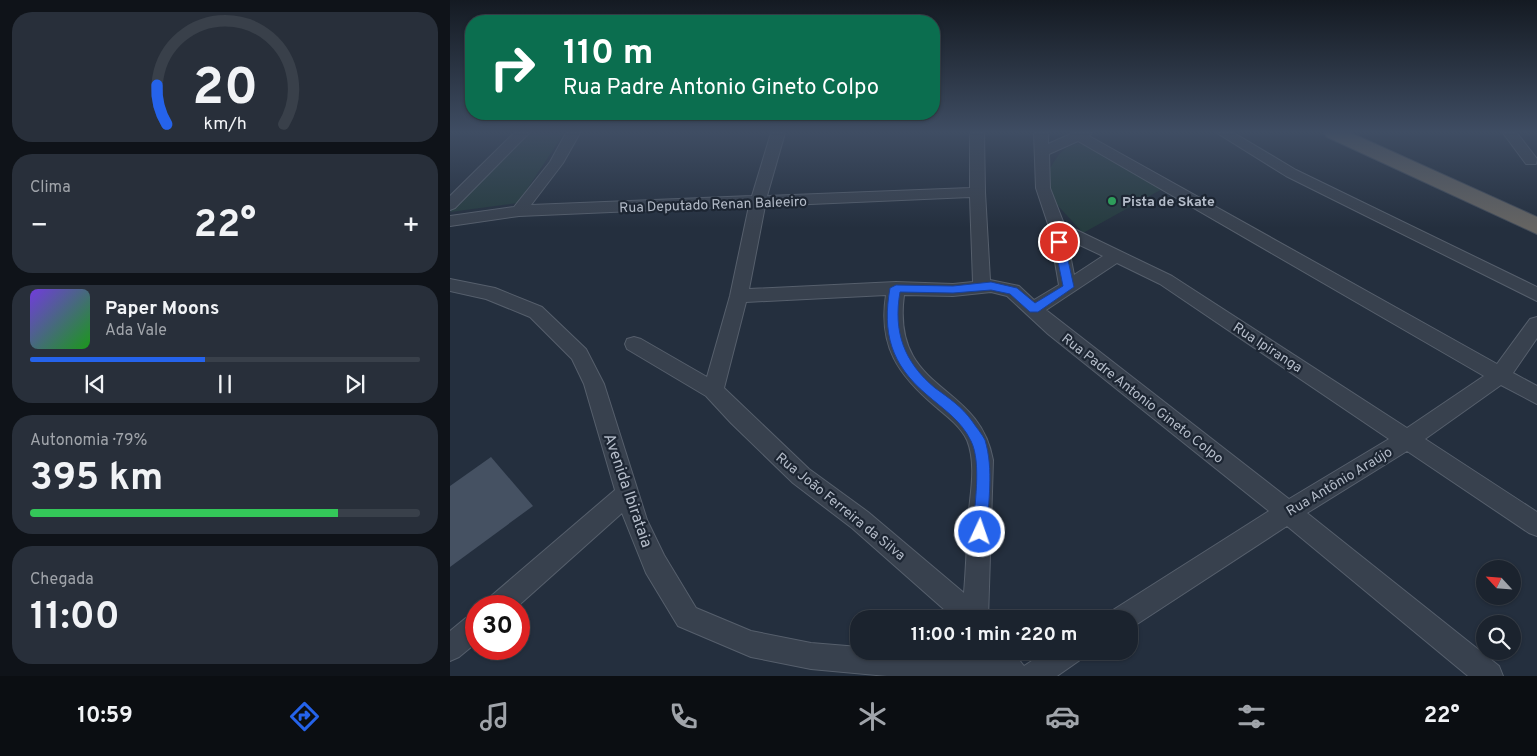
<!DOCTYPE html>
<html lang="pt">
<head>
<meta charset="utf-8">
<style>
	body { margin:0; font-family:Overpass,sans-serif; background:#282f3a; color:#f1f3f6; height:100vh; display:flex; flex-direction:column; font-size:19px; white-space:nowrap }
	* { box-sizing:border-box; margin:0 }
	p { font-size:16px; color:#a0a4aa }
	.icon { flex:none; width:28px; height:28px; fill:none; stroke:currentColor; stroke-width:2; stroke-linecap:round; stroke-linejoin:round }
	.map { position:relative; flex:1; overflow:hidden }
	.drawer { display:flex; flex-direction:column; gap:12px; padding:12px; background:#0f1319; width:450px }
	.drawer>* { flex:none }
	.top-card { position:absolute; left:15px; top:15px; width:475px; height:105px; border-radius:20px; box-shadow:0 1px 4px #0004,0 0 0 1px #39404a; background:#0b6e4f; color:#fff; overflow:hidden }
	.needle { width:32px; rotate:296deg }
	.buttons { position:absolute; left:1026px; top:560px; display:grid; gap:10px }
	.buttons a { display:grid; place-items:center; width:45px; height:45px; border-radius:50%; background:#1b232e; box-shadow:0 1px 4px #0004,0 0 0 1px #39404a; font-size:25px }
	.speed { position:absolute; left:15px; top:595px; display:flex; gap:10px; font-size:25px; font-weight:700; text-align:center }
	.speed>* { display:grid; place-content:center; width:65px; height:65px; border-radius:50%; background:#1b232e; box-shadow:0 1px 4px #0004,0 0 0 1px #39404a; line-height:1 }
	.speed .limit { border:8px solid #d22; background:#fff; color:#111 }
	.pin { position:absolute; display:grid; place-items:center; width:42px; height:42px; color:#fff; margin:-21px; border:2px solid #fff; border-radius:50%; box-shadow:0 1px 5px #0007 }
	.me { position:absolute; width:55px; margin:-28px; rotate:3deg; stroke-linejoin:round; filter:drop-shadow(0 0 4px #0008) }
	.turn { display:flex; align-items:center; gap:18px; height:105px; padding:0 15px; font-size:22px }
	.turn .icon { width:65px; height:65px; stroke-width:2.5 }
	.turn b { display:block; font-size:35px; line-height:42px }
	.big { font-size:38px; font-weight:700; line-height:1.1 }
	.drawer .card { flex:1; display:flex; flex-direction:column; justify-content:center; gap:8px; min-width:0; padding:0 18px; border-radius:20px; background:#282f3a }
	.drawer .dial { align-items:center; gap:0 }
	.dial svg { height:130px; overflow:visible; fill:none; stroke:#39404a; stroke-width:7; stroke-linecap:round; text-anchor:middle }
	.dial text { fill:#f1f3f6; stroke:none }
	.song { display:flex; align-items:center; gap:15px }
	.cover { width:60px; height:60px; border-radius:8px; background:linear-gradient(135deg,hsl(260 70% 55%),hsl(120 70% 35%)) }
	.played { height:5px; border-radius:2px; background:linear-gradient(90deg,#2563eb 45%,#39404a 45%) }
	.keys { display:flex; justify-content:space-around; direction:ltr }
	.heat { display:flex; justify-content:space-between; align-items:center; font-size:28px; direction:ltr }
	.charge { height:8px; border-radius:4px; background:linear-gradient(90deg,#34c759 79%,#39404a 0) }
	.trip { position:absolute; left:400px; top:610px; width:288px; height:50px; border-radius:20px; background:#1b232e; box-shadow:0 1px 4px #0004,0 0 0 1px #39404a; font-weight:700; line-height:50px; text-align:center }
	.dock { display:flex; height:80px; justify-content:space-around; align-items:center; background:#0b0e12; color:#a0a4aa }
	.dock .icon { width:35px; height:35px }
	.dock .selected { color:#2563eb }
	.dock b { font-size:22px; color:#f1f3f6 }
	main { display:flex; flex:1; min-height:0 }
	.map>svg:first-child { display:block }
	.green { fill:#263c3f }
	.building { fill:#455162 }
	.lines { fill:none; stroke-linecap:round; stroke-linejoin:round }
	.minor-casing { stroke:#565f6c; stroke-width:2 }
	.trunk-casing { stroke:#434c59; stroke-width:2 }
	.minor { fill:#38414e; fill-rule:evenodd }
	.trunk { fill:#656462; fill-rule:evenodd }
	.route { fill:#2563eb; stroke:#184099 }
	.leisure-dot { fill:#2e9e5b; stroke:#1d2633; stroke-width:2 }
	.labels { text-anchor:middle; stroke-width:4.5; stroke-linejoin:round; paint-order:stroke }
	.poi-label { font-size:14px; font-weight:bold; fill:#b4bcc9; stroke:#1d2633; text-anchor:start }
	.street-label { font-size:14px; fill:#b4bcc9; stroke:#1d2633 }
	.near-street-label { font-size:16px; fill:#b4bcc9; stroke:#1d2633 }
</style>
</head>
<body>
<main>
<section class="drawer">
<div class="card dial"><svg viewBox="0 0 100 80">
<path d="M14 69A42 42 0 1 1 86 69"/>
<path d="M14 69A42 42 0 0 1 8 45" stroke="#2563eb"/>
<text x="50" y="56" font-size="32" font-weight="700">20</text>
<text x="50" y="72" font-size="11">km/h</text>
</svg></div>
<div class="card"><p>Clima</p>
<div class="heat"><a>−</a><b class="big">22°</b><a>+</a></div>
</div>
<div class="card">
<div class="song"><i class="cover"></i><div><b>Paper Moons</b><p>Ada Vale</p></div></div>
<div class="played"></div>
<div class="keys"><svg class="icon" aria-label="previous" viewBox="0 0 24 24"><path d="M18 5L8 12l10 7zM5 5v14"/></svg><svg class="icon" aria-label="pause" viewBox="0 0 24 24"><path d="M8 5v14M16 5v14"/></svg><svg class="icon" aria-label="next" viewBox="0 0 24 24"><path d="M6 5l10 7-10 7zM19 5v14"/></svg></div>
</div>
<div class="card"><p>Autonomia · 79%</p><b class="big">395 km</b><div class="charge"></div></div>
<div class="card"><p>Chegada</p><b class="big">11:00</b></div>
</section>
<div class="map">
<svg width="1087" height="676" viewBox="0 0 1087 676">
	<rect width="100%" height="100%" fill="#242f3e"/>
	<!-- green -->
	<path class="green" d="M79,133H114L68,203L0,212Z
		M637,142L714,188L633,233L599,196L595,177C608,156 610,145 637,142Z"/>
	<!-- building -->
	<path class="building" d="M41,457L83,506L0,567V486Z"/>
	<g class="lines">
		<!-- minor casing -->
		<g class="minor-casing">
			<path id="minor" d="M64,133H79L5,208L0,210V196Z
				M116,133H130L113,163L81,205L302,196L321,133H335L317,196L520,188V133H534L535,192L540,280L569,286L584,300L609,285L599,227L586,188L584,133H598V144L623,133H642L639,136L1047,364L1080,319L1087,317V338L1063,373L1087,386V404L1051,385L975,439L1087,512V536L1079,533L957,451L857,513L1049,666L1053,676H1018L837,526L681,628L679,629V619H659L663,610L819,511L598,334L557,296L541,292L503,296L454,295C441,394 529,380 543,460L538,619H505L402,528L343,483L281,423L256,396L177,349L175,344L177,339L184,337L191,339L257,377L280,296L299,206L69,216L0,226V216L64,207L100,162ZM628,141L1034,376L957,428L722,276L614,224L600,188L599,154ZM520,197L523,282L503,284L446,282L299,289L315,206ZM617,239L653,256L624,275ZM667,263L710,284L939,439L839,499L596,310ZM436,295C428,346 448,375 486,407C497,416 511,427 517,440C527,465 520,495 518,520C517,544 516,569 514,593L418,512L359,469L274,388L296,302Z
				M767,133H784L846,170L1087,287V301L836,176Z
				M1053,133H1067L1087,159L1086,164H1076Z
				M0,279L45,288L92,307L136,349L154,384L197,520L214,555L246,608L301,631L361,643L409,647V651H463L535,657L533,651H562L574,666L597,651H634L630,660L607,676H437L361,669L301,657L228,626L196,573L172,513L68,606H36L40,597L165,490L134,384L122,359L80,317L36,299L0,291Z
				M26,613V643L9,657L0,661V631L17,617Z"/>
		</g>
		<!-- trunk casing -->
		<g class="trunk-casing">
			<path id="trunk" d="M874,133H901L1087,217V234L877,137Z"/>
		</g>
		<!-- minor -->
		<use href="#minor" class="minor"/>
		<!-- trunk -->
		<use href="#trunk" class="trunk"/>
	</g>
	<!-- sky -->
	<linearGradient id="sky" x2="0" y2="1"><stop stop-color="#141a22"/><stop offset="0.58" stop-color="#3f4d63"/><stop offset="1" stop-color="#3f4d63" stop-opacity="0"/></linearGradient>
	<rect width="1087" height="228" fill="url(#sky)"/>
	<!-- route -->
	<path class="route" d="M609,238L614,242L624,287L588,312H580L560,294L541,290L503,293L450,292C443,332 454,362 485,388C499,398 512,407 522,421C526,427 532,434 535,440C544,470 538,502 537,532L535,537L530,539L525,537L523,532C524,507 532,463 521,441C511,420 493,409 476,394C441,364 432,333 440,288L446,285L503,286L541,282L567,288L585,303L613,286L604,242Z"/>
	<!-- markers -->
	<circle class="leisure-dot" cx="662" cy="201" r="5"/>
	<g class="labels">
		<!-- poi labels -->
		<g class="poi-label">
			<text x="672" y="206">Pista de Skate</text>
		</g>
		<!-- street labels -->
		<g class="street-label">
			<text transform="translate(263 204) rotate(-2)" y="5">Rua Deputado Renan Baleeiro</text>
			<text transform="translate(818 347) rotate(33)" y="5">Rua Ipiranga</text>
			<text transform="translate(693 398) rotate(38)" y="5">Rua Padre Antonio Gineto Colpo</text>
			<text transform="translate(889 481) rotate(-31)" y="5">Rua Antônio Araújo</text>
			<text transform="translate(391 506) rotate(39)" y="5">Rua João Ferreira da Silva</text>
		</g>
		<!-- near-street labels -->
		<g class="near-street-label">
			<text transform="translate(179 490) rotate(71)" y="6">Avenida Ibirataia</text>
		</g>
	</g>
</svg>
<div class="buttons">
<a><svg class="needle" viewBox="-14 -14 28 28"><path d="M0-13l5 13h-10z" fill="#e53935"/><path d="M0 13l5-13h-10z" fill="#a0a4aa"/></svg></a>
<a><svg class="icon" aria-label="search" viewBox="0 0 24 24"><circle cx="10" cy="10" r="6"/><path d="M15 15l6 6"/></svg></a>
</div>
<div class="speed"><div class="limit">30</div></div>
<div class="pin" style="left:609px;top:242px;background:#d93025"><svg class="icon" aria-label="arrive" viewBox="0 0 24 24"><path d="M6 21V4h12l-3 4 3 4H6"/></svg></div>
<svg class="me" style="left:530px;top:532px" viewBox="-20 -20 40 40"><circle r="17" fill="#2563eb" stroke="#fff" stroke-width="3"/><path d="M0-11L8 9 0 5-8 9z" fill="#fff"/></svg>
<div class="trip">11:00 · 1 min · 220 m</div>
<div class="top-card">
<div class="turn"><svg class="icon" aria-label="right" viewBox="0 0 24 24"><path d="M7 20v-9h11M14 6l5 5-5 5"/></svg><div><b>110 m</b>Rua Padre Antonio Gineto Colpo</div></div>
</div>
</div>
</main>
<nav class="dock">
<b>10:59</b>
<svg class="icon selected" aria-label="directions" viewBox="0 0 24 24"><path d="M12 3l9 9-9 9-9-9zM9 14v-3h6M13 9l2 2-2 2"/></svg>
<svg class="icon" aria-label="music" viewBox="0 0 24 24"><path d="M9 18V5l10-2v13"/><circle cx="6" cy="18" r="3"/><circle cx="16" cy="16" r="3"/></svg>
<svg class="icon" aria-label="phone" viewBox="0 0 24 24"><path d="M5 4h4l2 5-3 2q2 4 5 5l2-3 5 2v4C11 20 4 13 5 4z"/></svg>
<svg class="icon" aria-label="climate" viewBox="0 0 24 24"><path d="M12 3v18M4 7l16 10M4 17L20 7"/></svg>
<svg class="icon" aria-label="car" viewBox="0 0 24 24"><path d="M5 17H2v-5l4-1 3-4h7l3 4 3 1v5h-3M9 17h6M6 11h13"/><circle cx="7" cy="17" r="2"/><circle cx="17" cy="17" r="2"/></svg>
<svg class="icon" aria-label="filters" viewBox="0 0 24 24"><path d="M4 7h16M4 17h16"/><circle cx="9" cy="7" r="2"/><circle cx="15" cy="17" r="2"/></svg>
<b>22°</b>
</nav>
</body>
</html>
